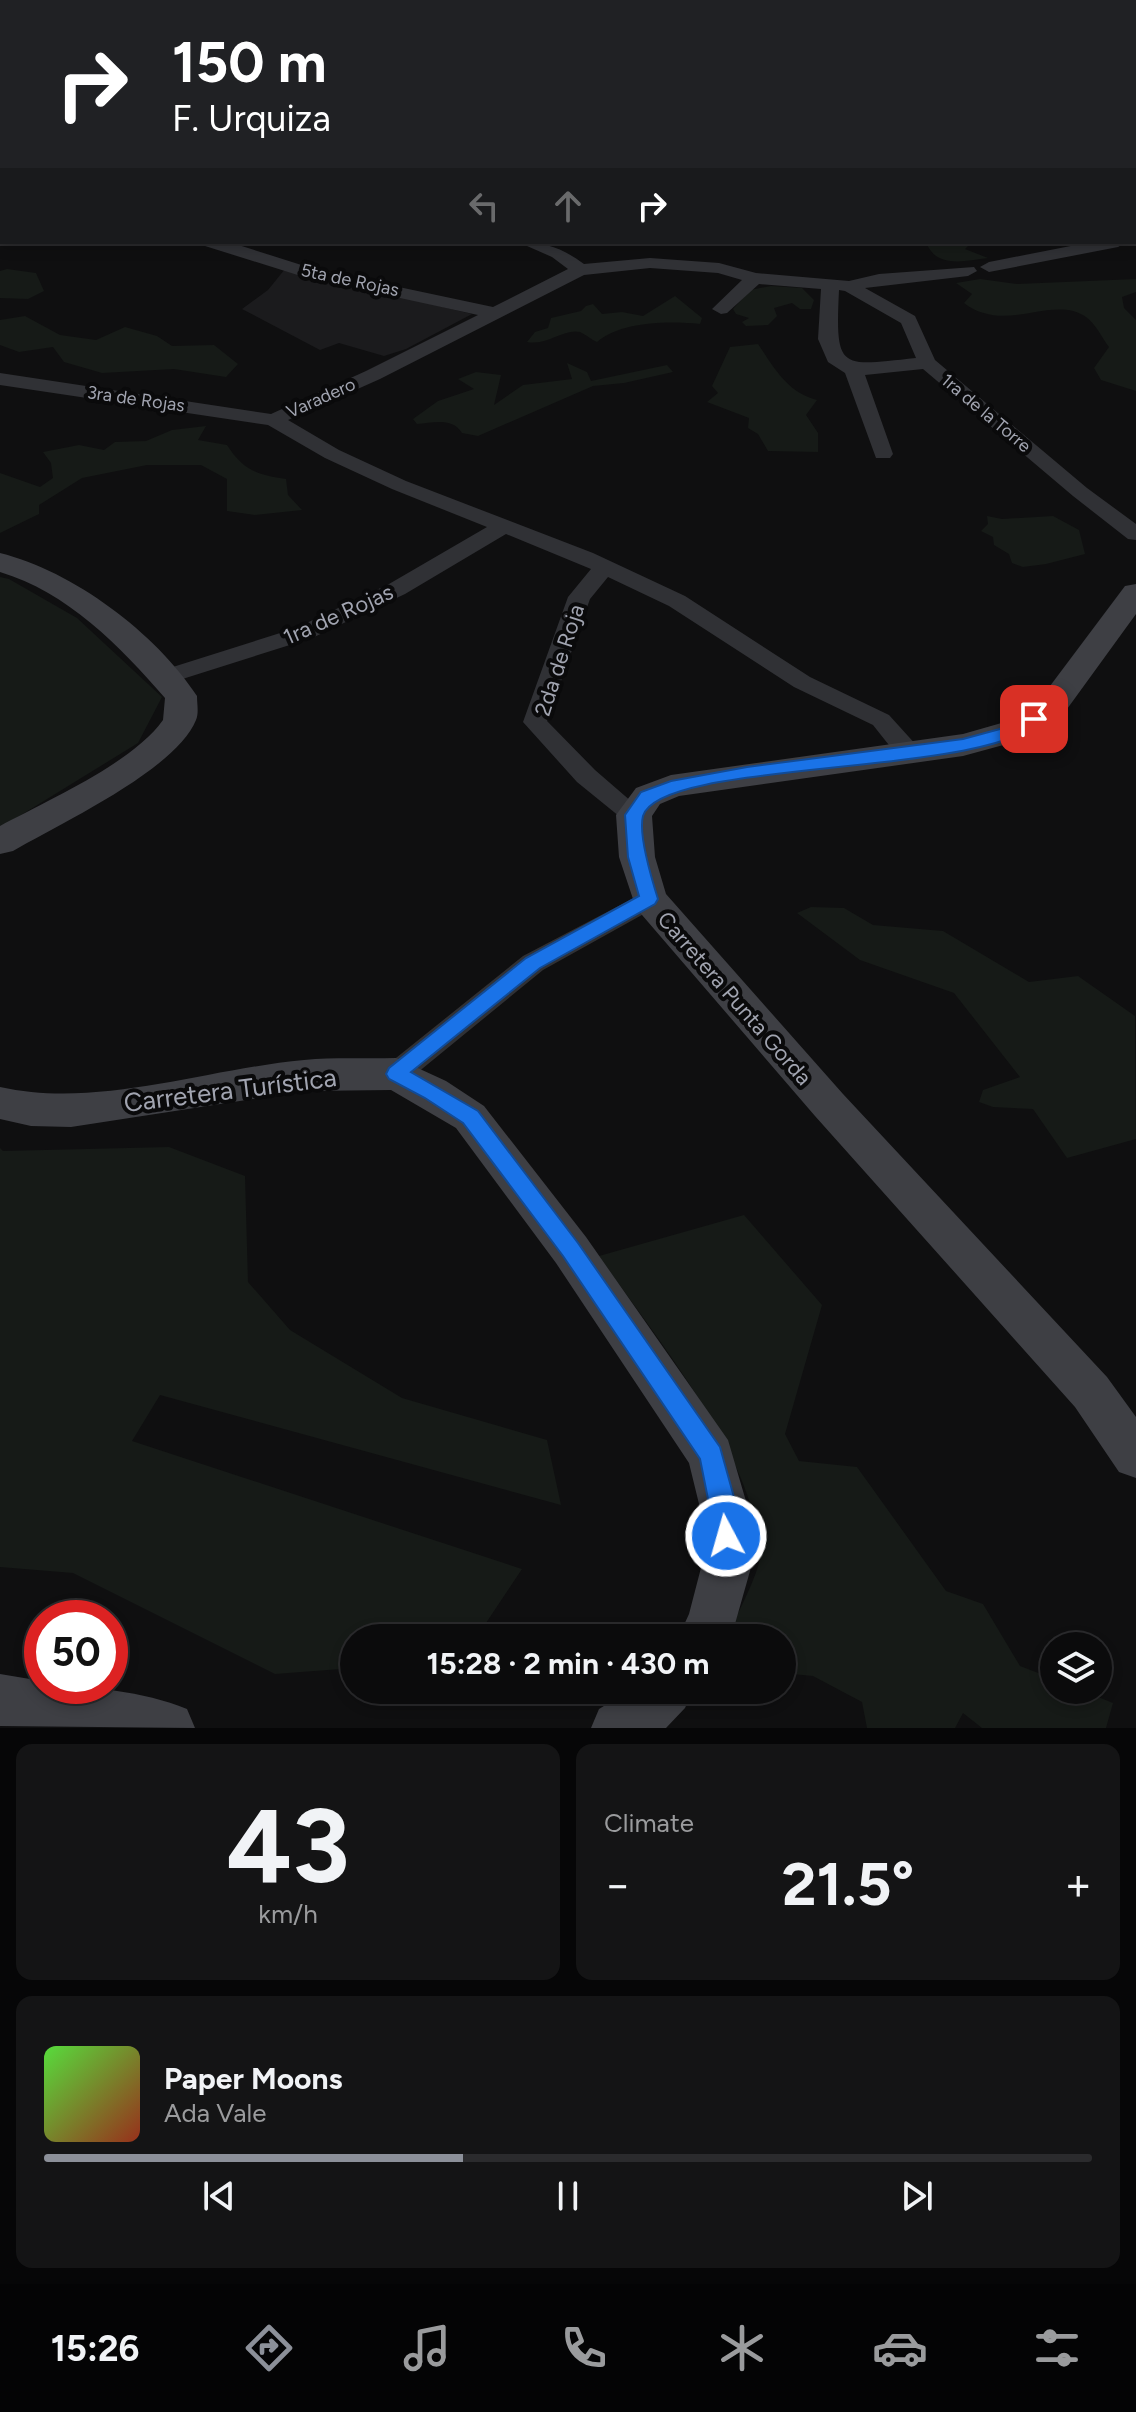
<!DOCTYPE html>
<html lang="en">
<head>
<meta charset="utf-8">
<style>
	body { margin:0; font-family:Figtree,sans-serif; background:#141415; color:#f1f3f6; height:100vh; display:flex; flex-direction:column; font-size:30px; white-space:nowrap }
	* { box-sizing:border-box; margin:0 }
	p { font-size:26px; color:#9a9b9d }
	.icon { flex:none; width:44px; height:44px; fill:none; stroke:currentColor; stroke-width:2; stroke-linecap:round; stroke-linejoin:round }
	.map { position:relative; height:1728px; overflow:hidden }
	.sheet { display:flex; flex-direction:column; gap:16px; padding:16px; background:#060607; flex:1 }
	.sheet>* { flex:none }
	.top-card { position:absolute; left:0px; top:0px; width:1136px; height:244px; box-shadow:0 4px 12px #0003,0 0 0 2px #2b2b2d; background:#202124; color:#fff; overflow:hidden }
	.tools { position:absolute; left:1040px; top:1632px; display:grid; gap:16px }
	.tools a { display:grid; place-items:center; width:72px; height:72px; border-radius:50%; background:#0b0b0c; box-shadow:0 4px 12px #0003,0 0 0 2px #2b2b2d; font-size:40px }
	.speed { position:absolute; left:24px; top:1600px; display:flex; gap:16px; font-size:40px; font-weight:700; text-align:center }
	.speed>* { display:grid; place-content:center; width:104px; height:104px; border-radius:50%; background:#0b0b0c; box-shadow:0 4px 12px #0003,0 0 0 2px #2b2b2d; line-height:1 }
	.speed .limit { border:12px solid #d22; background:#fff; color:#111 }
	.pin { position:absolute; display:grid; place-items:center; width:68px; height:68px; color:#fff; margin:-34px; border-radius:16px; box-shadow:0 4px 12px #0006 }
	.me { position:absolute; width:88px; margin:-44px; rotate:354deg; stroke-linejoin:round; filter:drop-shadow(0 0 6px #0008) }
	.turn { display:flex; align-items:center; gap:28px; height:168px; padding:0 40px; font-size:36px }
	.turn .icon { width:104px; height:104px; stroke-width:2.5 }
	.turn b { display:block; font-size:56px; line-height:68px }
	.lanes { display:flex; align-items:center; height:76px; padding:0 40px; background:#0003; justify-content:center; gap:40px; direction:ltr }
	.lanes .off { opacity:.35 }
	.big { font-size:60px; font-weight:700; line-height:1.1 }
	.sheet .tile { flex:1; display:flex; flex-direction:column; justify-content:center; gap:12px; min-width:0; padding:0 28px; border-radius:16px; background:#141415 }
	.sheet .dial { align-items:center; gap:0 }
	.dial b { font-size:104px; line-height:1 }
	.song { display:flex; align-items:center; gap:24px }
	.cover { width:96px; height:96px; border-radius:12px; background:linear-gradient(135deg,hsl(110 70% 55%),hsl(10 70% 35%)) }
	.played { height:8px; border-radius:4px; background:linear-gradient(90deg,#8c9099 40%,#2b2b2d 40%) }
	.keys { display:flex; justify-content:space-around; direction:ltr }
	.heat { display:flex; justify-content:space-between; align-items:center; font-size:44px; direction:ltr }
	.sheet .tiles { flex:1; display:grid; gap:16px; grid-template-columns:1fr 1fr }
	.tile:last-child { grid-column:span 2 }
	.trip { position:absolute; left:340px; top:1624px; width:456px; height:80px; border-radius:40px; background:#0b0b0c; box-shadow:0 4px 12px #0003,0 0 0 2px #2b2b2d; font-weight:700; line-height:80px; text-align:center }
	.dock { display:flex; height:128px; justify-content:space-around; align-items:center; background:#040405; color:#9a9b9d }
	.dock .icon { width:56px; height:56px }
	.dock .on { color:#8c9099 }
	.dock b { font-size:36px; color:#f1f3f6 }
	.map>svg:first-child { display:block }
	.built { fill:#1b1b1d }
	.green { fill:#161a17 }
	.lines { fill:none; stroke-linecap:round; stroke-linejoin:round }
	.street { fill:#303135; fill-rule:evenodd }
	.secondary { fill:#3e3f44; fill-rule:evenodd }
	.route { fill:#1a73e8; stroke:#114b97; stroke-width:2 }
	.labels { text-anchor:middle; stroke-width:8; stroke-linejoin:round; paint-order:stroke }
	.far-street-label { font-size:18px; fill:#a1a4b0; stroke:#0a0a0b }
	.street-label { font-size:22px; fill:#a1a4b0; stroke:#0a0a0b }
	.near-street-label { font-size:26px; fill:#a1a4b0; stroke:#0a0a0b }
</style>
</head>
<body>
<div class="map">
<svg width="1136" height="1728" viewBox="0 0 1136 1728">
	<rect width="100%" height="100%" fill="#0f0f10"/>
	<!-- built -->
	<path class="built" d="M285,269L472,314L406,349L384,356L339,343L320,350L242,309L268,290Z"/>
	<!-- green -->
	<path class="green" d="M926,242H972L965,249L988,258C964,261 936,269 926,242Z
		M7,269L36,273L44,291L28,299L0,298V271Z
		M980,279L1017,284L1136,279V292L1122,297L1124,308L1136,320V391L1101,380L1094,368L1109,347C1102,338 1096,324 1086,317C1052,294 1006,335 964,303L972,294L956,283Z
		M771,286L802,288L814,300L811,309H800L792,303L774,308L777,316L768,325L746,326L742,322L749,318L736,314L733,309L750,290Z
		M675,296L702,318L700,324C669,321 622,321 597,342C592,340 585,334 580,332C565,328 546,346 527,342L535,332L548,328L551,318L581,311L586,306L593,304L602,314L622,312L643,316Z
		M25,316L60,335L96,340L125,327L157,336L172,346L214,345L238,364L226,377L174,369L102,373L64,362L53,347L19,352L0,345V320Z
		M758,344C774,368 788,393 817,400L806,415L818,433V452L768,451L758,434L748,428L749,418L707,402L718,393L712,386L730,347Z
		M567,363L587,372L591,381L667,365L673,372L624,383L593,386L478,436L462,433C452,417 433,423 417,424L413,419L438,401L474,389L458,379L476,372L501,375L494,405L523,385L572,379Z
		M206,426L198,440L227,445C243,470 257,475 286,479L288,495L302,510L255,515L227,511V479L201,465H147L82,478L39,505V514L0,533V473L40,487L53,478L51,463L43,452L79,445L104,450L115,442L146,441L172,430Z
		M1053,516L1079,530L1085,554L1046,564L1023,567L1012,563L1009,554L994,545L993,537L981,531L988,524L987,516L1002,519Z
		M0,577L9,579L77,618L162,697L138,743L0,828Z
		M811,907L844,908L873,925L943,931L1029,982L1078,976L1135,1016L1136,1139L1067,1158L1033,1109L993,1107L979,1102L983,1090L1020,1077L954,993L860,960L797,913Z
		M169,1147L245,1176L248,1282L290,1330L402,1398L547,1440L561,1505L160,1395L132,1441L522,1569L476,1638H354V1668L275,1674L73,1573L0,1567V1148L3,1151Z
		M744,1215L822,1305L785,1434L799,1461L857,1467L946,1591L983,1604L1020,1666L1054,1679V1690H1081L1113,1703L1106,1728H982L963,1713L955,1728H867L862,1702L813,1676L782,1673V1638H726C734,1620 761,1571 760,1554C755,1455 654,1336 599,1256Z"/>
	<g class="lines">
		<!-- street -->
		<path class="street" d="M1028,0H1042L1043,2H1029Z
			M1134,85H1136V93H1134Z
			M1136,145V155L1134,156V146Z
			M202,242H229L314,269L493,307L568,269L552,257L518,242C546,242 562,248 584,264L650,258L719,263L756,273L849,281L879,274L974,267L977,271L968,276L865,288L915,316L935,360L1087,488L1136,524V540L1128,539L1073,496L923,369L865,375L893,454L890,458H876L845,373L828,362L818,339L821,289L759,284L727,313L721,314L712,309L742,280L718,273L650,268L584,275L380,379L288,420L339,450L406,481L593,553L685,596L810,677L889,715L918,747L921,753L918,759H900L873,725L794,687L669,606L608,577L590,599L547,721L595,770L647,815L643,821L634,824L625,821L577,782L523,722L568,597L591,569L506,534L405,594L312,638L173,682H157L153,677L157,672L296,628L389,584L487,527L392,489L325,458L268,425L0,385V373L271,414L366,371L478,315L304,277L205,246ZM839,290L845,291L901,323L916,358C840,366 835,372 839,290Z
			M1091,242H1127L1118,247L989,272L980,267L989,262Z
			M649,890L658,892L662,899L658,906L543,970L406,1082L396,1085L386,1082L382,1074L386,1066L523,956Z"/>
		<!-- secondary -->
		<path class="secondary" d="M118,0H139L140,2H119Z
			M1091,0H1111L1112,2H1092Z
			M1134,17L1136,18V31L1134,30Z
			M2,183V197L0,198V184Z
			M0,553C73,571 156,633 197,696C197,704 199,713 196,720C176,770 59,824 13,851L0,854V826C46,801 133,763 163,720L165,698C120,646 67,592 0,572Z
			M1136,584V614L1062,716L1029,738L963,756L679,796L660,804L652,816L655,857L666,894L843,1094L1107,1377L1136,1417V1478L1119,1472L1075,1407L815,1116L636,908L619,857L616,815L636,788L671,775L963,734L1005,722L1038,702L1125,586Z
			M396,1058L446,1081L484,1106L586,1237L728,1440L748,1508L752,1564L731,1638H678L689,1614L702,1564L700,1508L689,1463L556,1263L456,1128L391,1090L305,1091L71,1127L31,1126L0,1119V1087C98,1109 205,1069 304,1060C334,1057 366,1059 396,1058Z
			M0,1674L42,1681V1686C89,1686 143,1691 187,1709L195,1728L0,1726Z
			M630,1690H693L685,1708L666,1728H591L599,1709Z"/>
	</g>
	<!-- route -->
	<path class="route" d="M1034,714L1042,719C994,778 660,758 643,816C638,835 652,880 658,899L655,904L540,968L411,1072L478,1111L578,1243L720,1447L737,1508L738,1536L734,1544L726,1548L717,1544L700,1459L563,1256L463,1123L425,1098L389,1079L386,1074L389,1068L526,958L639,896L628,857L625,815L641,792L671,781L747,767L963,739L1011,726Z"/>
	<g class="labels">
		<!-- far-street labels -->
		<g class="far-street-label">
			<text transform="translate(350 280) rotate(12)" y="6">5ta de Rojas</text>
			<text transform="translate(321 398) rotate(-24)" y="6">Varadero</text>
			<text transform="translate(136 399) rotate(8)" y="6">3ra de Rojas</text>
			<text transform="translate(986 413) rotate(40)" y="6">1ra de la Torre</text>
		</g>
		<!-- street labels -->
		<g class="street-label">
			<text transform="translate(338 614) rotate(-24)" y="8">1ra de Rojas</text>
			<text transform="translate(559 660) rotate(-72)" y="8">2da de Roja</text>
			<text transform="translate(735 998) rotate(49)" y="8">Carretera Punta Gorda</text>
		</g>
		<!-- near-street labels -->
		<g class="near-street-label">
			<text transform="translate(230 1090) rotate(-7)" y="9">Carretera Turística</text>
		</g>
	</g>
</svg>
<div class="tools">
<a><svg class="icon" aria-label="layers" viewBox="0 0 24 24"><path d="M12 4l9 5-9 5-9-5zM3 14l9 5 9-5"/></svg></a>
</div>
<div class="speed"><div class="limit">50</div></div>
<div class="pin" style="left:1034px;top:719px;background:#d93025"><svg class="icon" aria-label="arrive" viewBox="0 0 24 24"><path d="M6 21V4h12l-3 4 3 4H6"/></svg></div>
<svg class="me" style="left:726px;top:1536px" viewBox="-20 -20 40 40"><circle r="17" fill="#1a73e8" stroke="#fff" stroke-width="3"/><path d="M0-11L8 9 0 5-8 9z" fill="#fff"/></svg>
<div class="trip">15:28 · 2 min · 430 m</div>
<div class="top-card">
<div class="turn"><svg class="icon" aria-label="right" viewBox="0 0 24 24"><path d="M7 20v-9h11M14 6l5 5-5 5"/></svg><div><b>150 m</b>F. Urquiza</div></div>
<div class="lanes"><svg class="icon off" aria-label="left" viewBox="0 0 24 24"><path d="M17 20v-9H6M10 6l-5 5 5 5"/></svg><svg class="icon off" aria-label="ahead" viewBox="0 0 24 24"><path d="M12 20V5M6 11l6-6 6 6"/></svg><svg class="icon" aria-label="right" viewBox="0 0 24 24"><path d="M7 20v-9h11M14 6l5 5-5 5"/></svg></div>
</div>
</div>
<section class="sheet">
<div class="tiles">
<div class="tile dial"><b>43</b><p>km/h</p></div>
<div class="tile"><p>Climate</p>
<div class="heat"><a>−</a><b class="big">21.5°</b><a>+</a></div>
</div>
<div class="tile">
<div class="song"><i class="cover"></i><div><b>Paper Moons</b><p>Ada Vale</p></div></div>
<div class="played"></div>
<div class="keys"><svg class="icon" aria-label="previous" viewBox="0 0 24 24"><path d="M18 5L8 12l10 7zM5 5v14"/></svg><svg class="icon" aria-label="pause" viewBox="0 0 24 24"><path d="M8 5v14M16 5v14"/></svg><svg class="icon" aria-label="next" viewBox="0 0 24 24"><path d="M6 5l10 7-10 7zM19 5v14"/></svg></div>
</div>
</div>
</section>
<nav class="dock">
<b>15:26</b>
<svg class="icon on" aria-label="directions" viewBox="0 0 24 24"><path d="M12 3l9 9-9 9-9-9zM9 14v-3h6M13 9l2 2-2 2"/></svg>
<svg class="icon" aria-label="music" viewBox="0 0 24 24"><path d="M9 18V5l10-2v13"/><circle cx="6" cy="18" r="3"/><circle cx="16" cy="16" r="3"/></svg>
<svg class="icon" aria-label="phone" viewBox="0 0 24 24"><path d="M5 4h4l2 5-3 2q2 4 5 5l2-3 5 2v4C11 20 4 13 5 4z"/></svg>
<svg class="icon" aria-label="climate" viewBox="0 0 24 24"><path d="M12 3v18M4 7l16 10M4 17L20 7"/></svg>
<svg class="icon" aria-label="car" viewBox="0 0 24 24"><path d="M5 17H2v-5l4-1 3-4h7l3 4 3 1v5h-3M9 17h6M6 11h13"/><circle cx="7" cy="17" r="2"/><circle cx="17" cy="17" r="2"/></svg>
<svg class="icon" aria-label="filters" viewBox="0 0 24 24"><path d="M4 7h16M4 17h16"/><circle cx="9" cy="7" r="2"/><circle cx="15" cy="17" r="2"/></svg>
</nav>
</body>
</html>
